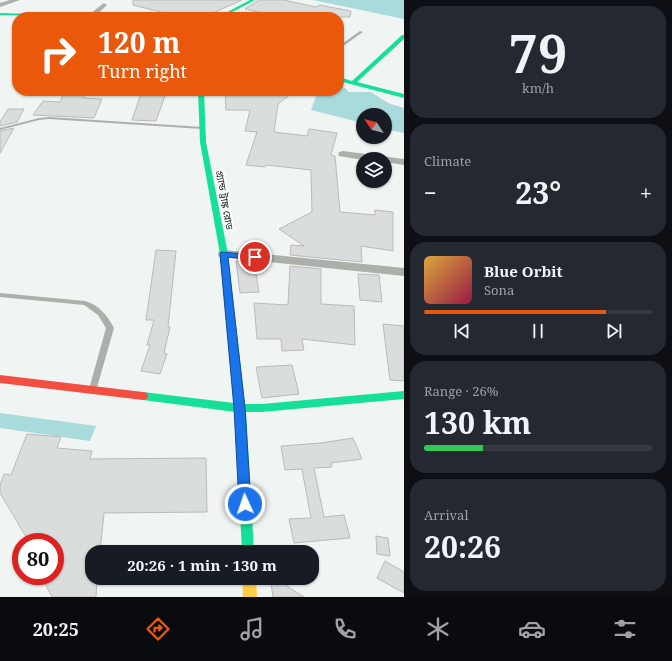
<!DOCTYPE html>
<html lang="en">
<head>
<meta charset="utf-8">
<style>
	body { margin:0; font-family:"Noto Serif","Noto Sans Bengali",serif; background:#242831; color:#f1f3f6; height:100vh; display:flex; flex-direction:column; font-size:15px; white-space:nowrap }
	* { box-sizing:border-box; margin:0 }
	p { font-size:13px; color:#9ea1a6 }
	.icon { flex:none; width:22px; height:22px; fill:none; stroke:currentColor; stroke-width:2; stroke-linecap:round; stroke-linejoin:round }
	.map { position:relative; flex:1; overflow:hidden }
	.side { display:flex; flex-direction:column; gap:6px; padding:6px; background:#0d0f14; width:268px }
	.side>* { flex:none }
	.hud { position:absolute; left:12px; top:12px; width:332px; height:84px; border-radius:16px; box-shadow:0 1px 3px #0004; background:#ea580c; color:#fff; overflow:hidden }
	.needle { width:26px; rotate:305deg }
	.buttons { position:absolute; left:356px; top:108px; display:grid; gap:8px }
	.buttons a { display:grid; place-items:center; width:36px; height:36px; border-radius:50%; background:#171b24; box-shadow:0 1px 3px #0004; font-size:20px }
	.speed { position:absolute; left:12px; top:533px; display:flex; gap:8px; font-size:20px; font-weight:700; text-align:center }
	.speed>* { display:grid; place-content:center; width:52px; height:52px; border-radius:50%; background:#171b24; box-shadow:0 1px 3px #0004; line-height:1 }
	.speed .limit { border:6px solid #d22; background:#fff; color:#111 }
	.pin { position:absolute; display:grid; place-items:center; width:34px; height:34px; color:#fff; margin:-17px; border:2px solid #fff; border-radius:50%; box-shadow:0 1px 4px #0007 }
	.me { position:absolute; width:44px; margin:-22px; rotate:357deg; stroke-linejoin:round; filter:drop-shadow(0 0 3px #0008) }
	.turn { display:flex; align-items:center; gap:14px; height:84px; padding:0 20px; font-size:18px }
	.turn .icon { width:52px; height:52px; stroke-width:2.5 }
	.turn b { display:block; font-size:28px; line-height:34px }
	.big { font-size:30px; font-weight:700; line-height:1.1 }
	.side .widget { flex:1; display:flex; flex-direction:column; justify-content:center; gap:6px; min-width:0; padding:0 14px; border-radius:16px; background:#242831 }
	.side .dial { align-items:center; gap:0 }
	.dial b { font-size:52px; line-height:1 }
	.song { display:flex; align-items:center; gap:12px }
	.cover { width:48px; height:48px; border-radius:6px; background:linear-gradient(135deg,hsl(40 70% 55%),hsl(340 70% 35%)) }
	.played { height:4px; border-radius:2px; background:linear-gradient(90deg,#ea580c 80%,#363941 80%) }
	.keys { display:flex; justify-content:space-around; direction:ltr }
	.heat { display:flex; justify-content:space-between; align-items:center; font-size:22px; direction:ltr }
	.charge { height:6px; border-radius:3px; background:linear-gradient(90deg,#34c759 26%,#363941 0) }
	.trip { position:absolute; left:85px; top:545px; width:234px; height:40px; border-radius:16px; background:#171b24; box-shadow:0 1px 3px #0004; font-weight:700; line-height:40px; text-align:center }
	.tab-bar { display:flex; height:64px; justify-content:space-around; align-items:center; background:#090b0e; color:#9ea1a6 }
	.tab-bar .icon { width:28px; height:28px }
	.tab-bar .current { color:#ea580c }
	.tab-bar b { font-size:18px; color:#f1f3f6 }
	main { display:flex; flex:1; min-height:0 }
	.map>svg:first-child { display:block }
	.water { fill:#a9dadc }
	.building { fill:#d9dddb; stroke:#b8bbba }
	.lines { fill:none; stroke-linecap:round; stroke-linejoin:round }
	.lane { fill:#abb0aa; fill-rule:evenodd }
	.street { fill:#abb0aa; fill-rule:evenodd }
	.fast { fill:#16e098; fill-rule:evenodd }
	.slow { fill:#ffcf43; fill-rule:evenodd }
	.jam { fill:#f24e42; fill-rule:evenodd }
	.route { fill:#1a73e8; stroke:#114b97 }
	.labels { text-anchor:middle; stroke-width:4; stroke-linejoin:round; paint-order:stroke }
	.street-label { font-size:10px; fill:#1c1f1e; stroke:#fff }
</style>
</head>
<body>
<main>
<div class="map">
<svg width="404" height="597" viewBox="0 0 404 597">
	<rect width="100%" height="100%" fill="#f0f4f2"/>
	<!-- water -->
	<path class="water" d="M313,0H404V19Z
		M342,85L349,92H371L388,103L404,108V133L385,129V115H363V123L311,110L318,91H339V86Z
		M0,413L96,426L90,441L0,428Z"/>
	<!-- building -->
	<path class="building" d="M133,0H242L204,17H180L133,5Z
		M259,0H284L316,7L319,5L351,11L350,17H278L245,9Z
		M65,91H87L83,98L102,99L94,118L33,115L43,101L60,102Z
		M142,91L166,93L156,121L132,120Z
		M225,91H295L278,104L274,132L307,136L309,129L337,133L331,155L335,156L340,212L375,215V210L393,212V251L361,246L362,262L290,255L291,245L304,246L279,229L312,212L311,170L266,165L265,167L246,165L257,132L245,131L250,110H226Z
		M8,109H24L17,122L0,126V122Z
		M14,128L0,153V131Z
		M156,250L176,251L168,327H170L164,353L167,354L160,374L141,371L150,345H147L154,320H146Z
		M236,261L254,262L259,292L240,293Z
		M290,266L321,269V304L354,306L355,345L302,339L304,350L282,351L281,339H257L254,303L288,305Z
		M358,274L379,275L382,302L360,300Z
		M383,324L404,326V381L390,380Z
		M292,365L299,394L262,398L256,367Z
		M27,434L61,437L57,448L92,451L90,459L206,458L207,512L104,513L100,552H92V578H97L96,597H52L41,576H55V542H29L0,493V485L4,474L11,475Z
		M353,438L362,459L331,463L332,467L314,468L324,517L344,515L350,538L294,543L289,519L311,518L302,469L285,470L281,446L321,443Z
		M376,536L388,538L390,556L377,554Z
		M385,561L404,572V593L377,578Z
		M270,578H287L288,587L304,597H273Z"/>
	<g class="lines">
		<!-- lane -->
		<path class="lane" d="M360,31L363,32L339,49V46Z
			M49,117L202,127L204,128L202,129L49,119L39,120L0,130V128L39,118Z
			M0,293L85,301C99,305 107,315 114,328L96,391L93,392L90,391L89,389L106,328L98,315L84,305L0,297Z"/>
		<!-- street -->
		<path class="street" d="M10,0H20L0,7V3Z
			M104,3L107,5L94,17H86Z
			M343,151L404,159V165L385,162V159L363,160L339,156L338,154L339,152Z
			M224,250L404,268V276L219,257L218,254L219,251Z"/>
		<!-- fast -->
		<path class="fast" d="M250,0H255L223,17H218Z
			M0,13L105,16L107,17L0,15Z
			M402,35H404V39L357,82L404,94V98L339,81V77L352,81Z
			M198,91H204L206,142L228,254L245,404H262L404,391V399L262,412H246L254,552H242L235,412L143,400L139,399L138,396L139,393L143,392L234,403L220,254L200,142Z"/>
		<!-- slow -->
		<path class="slow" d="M242,578H256L257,597H243Z"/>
		<!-- jam -->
		<path class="jam" d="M0,375L143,392L147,393L148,396L147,399L143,400L0,383Z"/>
	</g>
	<!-- route -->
	<path class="route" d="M221,252L255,255L260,257L255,260L228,257L245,408L251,504L250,508L245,510L241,508L239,504L234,408L220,254Z"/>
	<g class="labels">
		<!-- street labels -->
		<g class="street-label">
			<text transform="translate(225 200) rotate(80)" y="4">গ্র্যান্ড ট্রাঙ্ক রোড</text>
		</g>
	</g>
</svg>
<div class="buttons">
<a><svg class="needle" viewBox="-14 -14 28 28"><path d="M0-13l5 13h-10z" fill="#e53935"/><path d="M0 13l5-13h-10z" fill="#9ea1a6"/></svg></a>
<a><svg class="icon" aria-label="layers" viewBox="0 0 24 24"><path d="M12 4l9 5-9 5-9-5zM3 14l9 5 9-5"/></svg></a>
</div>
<div class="speed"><div class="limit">80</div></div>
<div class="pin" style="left:255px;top:257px;background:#d93025"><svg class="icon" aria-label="arrive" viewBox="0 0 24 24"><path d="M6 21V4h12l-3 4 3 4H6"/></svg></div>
<svg class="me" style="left:245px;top:504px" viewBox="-20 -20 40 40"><circle r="17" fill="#1a73e8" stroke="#fff" stroke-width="3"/><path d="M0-11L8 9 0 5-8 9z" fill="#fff"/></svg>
<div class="trip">20:26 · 1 min · 130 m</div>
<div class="hud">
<div class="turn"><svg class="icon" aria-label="right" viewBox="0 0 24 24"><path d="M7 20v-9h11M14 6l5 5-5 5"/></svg><div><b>120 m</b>Turn right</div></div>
</div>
</div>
<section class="side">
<div class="widget dial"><b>79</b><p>km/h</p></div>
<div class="widget"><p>Climate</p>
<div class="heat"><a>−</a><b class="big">23°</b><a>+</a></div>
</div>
<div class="widget">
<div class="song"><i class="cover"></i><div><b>Blue Orbit</b><p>Sona</p></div></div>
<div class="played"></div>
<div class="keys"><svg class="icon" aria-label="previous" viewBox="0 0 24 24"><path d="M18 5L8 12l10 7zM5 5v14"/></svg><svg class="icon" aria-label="pause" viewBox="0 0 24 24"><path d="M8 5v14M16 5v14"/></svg><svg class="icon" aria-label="next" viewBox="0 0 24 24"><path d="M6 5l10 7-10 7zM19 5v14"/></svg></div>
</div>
<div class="widget"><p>Range · 26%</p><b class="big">130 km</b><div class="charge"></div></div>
<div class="widget"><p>Arrival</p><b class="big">20:26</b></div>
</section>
</main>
<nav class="tab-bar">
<b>20:25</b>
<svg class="icon current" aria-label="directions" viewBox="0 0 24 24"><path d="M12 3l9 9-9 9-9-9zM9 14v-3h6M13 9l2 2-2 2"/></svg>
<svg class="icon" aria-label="music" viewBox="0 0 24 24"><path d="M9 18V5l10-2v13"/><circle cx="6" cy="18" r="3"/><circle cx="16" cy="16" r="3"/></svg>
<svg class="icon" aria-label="phone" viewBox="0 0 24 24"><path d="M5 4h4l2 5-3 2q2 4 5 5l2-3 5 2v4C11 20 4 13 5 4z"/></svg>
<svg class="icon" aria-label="climate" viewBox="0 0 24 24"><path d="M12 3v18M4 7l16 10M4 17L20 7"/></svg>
<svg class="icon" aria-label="car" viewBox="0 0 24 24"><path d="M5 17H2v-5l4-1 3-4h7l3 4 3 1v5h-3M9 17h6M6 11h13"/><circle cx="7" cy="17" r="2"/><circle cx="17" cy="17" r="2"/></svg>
<svg class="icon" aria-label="filters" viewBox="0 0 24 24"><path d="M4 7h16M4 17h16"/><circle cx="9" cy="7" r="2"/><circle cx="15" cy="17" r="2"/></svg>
</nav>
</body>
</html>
